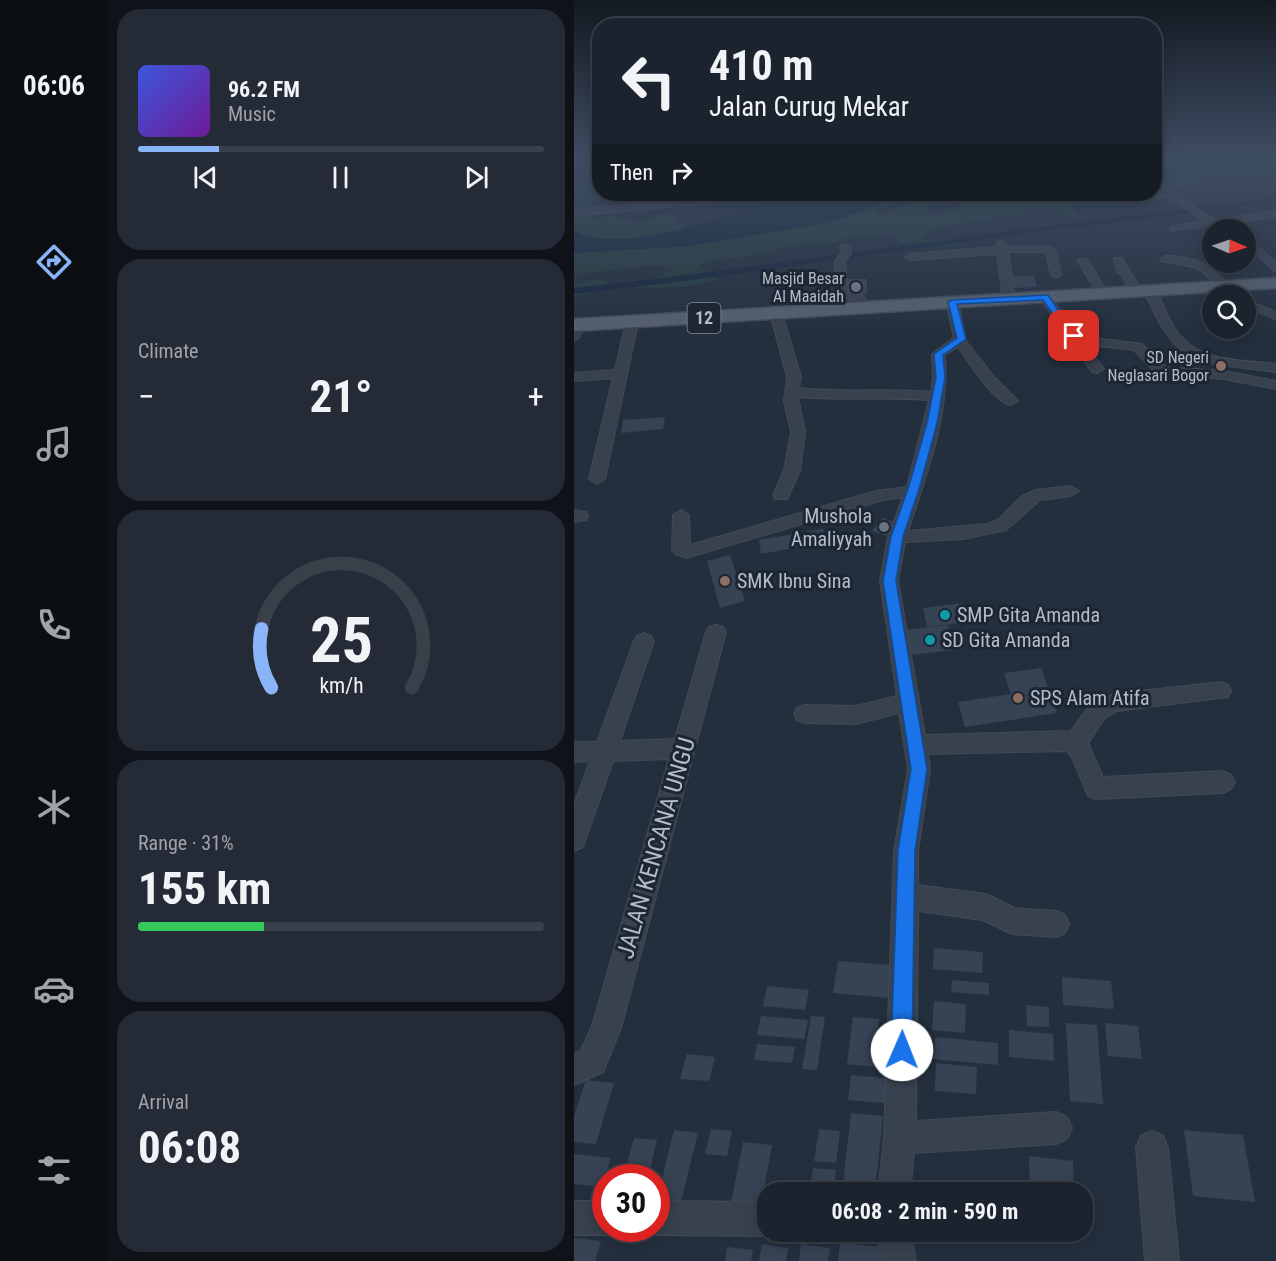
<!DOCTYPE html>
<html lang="en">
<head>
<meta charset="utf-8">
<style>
	body { margin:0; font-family:"Roboto Condensed",sans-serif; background:#242b36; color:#f1f3f6; height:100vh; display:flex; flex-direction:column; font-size:22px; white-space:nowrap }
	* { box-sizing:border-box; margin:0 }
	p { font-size:20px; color:#a0a4aa }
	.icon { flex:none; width:33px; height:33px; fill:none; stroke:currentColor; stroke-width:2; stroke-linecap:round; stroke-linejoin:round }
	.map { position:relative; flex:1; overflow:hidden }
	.details { display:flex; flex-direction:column; gap:9px; padding:9px; background:#0f1319; width:466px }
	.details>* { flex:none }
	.banner { position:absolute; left:18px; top:18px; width:570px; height:183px; border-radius:24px; box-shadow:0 3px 15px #0003,0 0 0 2px #39404a; background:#1b232e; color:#f1f3f6; overflow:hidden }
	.needle { width:39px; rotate:92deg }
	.fabs { position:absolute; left:628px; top:219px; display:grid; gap:12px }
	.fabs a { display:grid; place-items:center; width:54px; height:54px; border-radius:50%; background:#1b232e; box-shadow:0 3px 15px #0003,0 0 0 2px #39404a; font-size:30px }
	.speed { position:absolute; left:18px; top:1164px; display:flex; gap:12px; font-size:30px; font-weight:700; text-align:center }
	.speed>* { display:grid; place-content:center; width:78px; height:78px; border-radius:50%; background:#1b232e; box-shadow:0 3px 15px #0003,0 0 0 2px #39404a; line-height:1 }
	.speed .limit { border:9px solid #d22; background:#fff; color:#111 }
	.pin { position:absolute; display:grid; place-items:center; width:51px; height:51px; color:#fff; margin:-26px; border-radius:12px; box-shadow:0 3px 9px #0006 }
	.me { position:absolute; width:66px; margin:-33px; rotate:1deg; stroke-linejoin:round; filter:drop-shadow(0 0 4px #0008) }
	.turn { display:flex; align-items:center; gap:21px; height:126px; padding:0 18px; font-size:27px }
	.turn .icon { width:78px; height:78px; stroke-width:2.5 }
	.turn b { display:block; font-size:42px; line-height:51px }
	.then { display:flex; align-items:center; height:57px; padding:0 18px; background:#0003; gap:12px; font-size:22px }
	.big { font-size:45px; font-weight:700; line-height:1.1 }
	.details .card { flex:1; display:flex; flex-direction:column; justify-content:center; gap:9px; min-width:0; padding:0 21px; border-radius:24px; background:#242b36 }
	.details .dial { align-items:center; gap:0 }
	.dial svg { height:156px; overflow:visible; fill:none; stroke:#39404a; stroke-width:7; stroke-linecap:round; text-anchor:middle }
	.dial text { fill:#f1f3f6; stroke:none }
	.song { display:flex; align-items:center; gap:18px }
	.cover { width:72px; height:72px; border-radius:9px; background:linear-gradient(135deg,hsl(230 70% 55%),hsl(280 70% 35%)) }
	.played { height:6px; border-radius:3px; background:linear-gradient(90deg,#8ab4f8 20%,#39404a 20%) }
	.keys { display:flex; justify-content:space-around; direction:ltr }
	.heat { display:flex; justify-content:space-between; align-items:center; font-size:33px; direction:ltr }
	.charge { height:9px; border-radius:4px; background:linear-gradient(90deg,#34c759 31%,#39404a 0) }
	.trip { position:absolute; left:183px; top:1182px; width:336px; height:60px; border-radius:24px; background:#1b232e; box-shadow:0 3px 15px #0003,0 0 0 2px #39404a; font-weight:700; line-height:60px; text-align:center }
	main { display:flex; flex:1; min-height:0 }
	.tabs { display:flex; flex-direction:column; width:108px; justify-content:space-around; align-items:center; background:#0b0e12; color:#a0a4aa }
	.tabs .icon { width:42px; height:42px }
	.tabs .on { color:#8ab4f8 }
	.tabs b { font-size:27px; color:#f1f3f6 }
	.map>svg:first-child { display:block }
	.green { fill:#263c3f }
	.water { fill:#17263c }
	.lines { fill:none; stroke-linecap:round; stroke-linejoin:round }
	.canal { fill:#17263c; fill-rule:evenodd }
	.building { fill:#364354 }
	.street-casing { stroke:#414a57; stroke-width:2 }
	.primary-casing { stroke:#414a57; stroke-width:3 }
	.street { fill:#38414e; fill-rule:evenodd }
	.primary { fill:#56606e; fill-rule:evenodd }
	.route { fill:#1a73e8; stroke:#114b97; stroke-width:1.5 }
	.worship-dot { fill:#6b7280; stroke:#1d2633; stroke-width:2 }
	.education-dot { fill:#8d6e63; stroke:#1d2633; stroke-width:2 }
	.culture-dot { fill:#0f9aa8; stroke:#1d2633; stroke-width:2 }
	.labels { text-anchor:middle; stroke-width:6; stroke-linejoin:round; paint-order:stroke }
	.far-poi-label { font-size:16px; fill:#b4bcc9; stroke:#1d2633; text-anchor:end }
	.shield { fill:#1d2633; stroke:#878f9c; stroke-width:1.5 }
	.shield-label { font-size:18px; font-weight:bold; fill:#b4bcc9 }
	.poi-label { font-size:20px; fill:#b4bcc9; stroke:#1d2633; text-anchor:start }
	.near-street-label { font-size:24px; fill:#b4bcc9; stroke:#1d2633 }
</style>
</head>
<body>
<main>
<nav class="tabs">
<b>06:06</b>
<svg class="icon on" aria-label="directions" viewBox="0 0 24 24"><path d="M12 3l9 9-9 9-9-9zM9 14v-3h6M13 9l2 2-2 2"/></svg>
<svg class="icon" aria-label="music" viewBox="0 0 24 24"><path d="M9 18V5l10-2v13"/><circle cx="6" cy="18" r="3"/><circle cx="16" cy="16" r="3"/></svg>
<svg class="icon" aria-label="phone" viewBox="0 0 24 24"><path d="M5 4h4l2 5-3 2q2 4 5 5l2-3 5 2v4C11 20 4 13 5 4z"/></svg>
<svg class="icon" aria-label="climate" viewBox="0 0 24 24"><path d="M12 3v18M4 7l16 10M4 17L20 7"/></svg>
<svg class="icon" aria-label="car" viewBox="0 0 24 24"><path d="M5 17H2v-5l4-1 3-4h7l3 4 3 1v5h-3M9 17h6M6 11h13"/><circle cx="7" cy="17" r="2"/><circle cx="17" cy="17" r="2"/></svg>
<svg class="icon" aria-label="filters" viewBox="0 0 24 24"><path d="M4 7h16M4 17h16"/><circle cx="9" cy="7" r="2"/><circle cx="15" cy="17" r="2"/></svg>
</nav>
<section class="details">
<div class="card">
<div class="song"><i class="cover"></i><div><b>96.2 FM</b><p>Music</p></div></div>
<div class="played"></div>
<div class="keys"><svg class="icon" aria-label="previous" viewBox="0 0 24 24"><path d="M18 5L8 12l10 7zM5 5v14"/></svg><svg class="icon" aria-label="pause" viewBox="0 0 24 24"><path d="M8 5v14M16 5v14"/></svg><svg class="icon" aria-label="next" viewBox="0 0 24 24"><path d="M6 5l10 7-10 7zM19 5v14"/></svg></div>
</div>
<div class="card"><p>Climate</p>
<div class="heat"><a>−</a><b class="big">21°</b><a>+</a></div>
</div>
<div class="card dial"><svg viewBox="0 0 100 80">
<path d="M14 69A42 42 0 1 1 86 69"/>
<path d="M14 69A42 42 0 0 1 9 39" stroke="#8ab4f8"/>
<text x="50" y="56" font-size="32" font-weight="700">25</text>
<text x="50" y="72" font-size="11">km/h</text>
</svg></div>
<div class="card"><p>Range · 31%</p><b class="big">155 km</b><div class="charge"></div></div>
<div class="card"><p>Arrival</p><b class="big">06:08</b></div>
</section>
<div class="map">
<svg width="702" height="1261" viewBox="0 0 702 1261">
	<rect width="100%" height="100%" fill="#242f3e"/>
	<!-- green -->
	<path class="green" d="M0,159H25L26,194H44L8,207L6,212C20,222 26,218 41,215L45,221L69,222L78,220L87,213L100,214L103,221L99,224H115C82,245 37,242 0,235V181L15,166Z
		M580,159H645L644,162L667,170L682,168L663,159H701V179L644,176L628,179L620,186L599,189L581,186Z
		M334,194H337L300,210L305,216L329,205L356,202L354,210L362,215L380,210L401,194H498L496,204L505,218L472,209L369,227L348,234L347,240L408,237L375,246L327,244L318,233L273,238L257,244H223L175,256L132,261L125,267L138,273L142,280L114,286L59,289L100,269L84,265L0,274V253L116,246L254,223Z
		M27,279L36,283L25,291L0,297V283Z"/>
	<!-- water -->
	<path class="water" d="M231,194H334L254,223L116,246L0,253V230C42,256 140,219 186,206L191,204L186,203L202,201L200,199Z"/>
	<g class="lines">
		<!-- canal -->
		<path class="canal" d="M702,197V201C610,216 519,224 427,237C285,256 143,278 0,294V288C143,273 285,251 427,232C519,219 610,211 702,197Z"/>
	</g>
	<!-- building -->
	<path class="building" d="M52,194H62V197L38,201L39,196Z
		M431,276H460L463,287L433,288Z
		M271,279H293V295H271Z
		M91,417L89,429L47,433L49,420Z
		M309,518L322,523L312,536L298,531Z
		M249,529L253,542L187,554L185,540Z
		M156,555L171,601L146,608L133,561Z
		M389,603L393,622L353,627L349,608Z
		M374,625L380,650L336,655L332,630Z
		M467,668L483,713L391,727L384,702L437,694L430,673Z
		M360,948L409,952L408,973L359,969Z
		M264,961L318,965L315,998L259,993Z
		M488,977L537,981L540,1009L489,1005Z
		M378,980L415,983V995L377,992Z
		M193,986L235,990L231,1010L189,1006Z
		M360,1001L392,1004L391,1033L358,1030Z
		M452,1005L475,1007V1027L453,1026Z
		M187,1016L234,1020L230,1039L183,1035Z
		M237,1016L251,1017L243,1070L228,1069Z
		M279,1017L305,1019L300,1067L273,1064Z
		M492,1023L523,1025L529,1104L496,1101Z
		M531,1023L564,1026L568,1059L534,1056Z
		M435,1030L479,1034L480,1061L435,1057Z
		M361,1037L424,1043V1065L359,1059Z
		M183,1044L221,1047L218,1063L180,1060Z
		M113,1054L141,1057L135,1081L106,1079Z
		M362,1063L403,1067L402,1094L361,1091Z
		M277,1075L322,1079L320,1104L274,1100Z
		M12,1080L40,1083L22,1144L0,1142V1116Z
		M277,1113L309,1116L301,1192H268Z
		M137,1129L158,1131L153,1156L131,1154Z
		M245,1129L266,1131L262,1163L240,1161Z
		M100,1130L124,1133L106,1205L82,1203Z
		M610,1130L669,1135L681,1202L619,1196Z
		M60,1138L83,1140L74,1178H49Z
		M169,1142L198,1145L187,1206L157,1203Z
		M0,1154L37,1158L28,1187L0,1184Z
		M455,1156L499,1161L500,1192H456Z
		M239,1168L262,1170L260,1192L235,1190Z
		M457,1232H502L503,1241L457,1237Z
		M0,1238L27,1241L21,1261H0Z
		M266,1243L310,1247L309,1261H264Z
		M188,1244L214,1248L212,1261H185Z
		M227,1244L256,1248L254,1261H225Z
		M153,1247L179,1250L177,1261H151Z"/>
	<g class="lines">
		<!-- street casing -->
		<g class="street-casing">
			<path id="street" d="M584,177L614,203L642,220L702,211V217L596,231V227L631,221L595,197L563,198L565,194L590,192L580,181Z
				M138,194H148L145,199L135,203L0,216V210L133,197Z
				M672,236L702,262V272L672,245Z
				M428,241L433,246L478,247L482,251L487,275L482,278L477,275L472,252H434L441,299L435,302L429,299L423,254L336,260L331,257L336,254L423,247L424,242Z
				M271,244L276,247L277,253L271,261L274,293L289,296L295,307L293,309H285L280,301L262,295L261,261L267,253L266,247Z
				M591,256C619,255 637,264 655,286L645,288C621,262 619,267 587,261L586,259Z
				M540,258H548C554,270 561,278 567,291L565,293H557L548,276L543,272Z
				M505,259H513L534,293L532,295H524L504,261Z
				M572,288H580C588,301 593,316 601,329C625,364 664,359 702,364V372C623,361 604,372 570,290Z
				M467,295H475L513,346L517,339L521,338L568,344L592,367L650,371L702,381V389L650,379L588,375L583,374L560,350L525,346L520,356L530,369L523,373L518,372L465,297Z
				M378,299L384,302L392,341L420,377L444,401L437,405C418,401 395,362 384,347L371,355C376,414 352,476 334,531L414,524L425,519L448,496L461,490L497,486L505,491L497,496L466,500L432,530L389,539L331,542L324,581L351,735L497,731L515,706L540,694L647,682L654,685L657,691L654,697L543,711L531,718L514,743L529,777L649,771L657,775L661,782L657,789L649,793L522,799L514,796L498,757L493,751L354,754L356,769L344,851V885L412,894L440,908L482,911L491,915L495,924L491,933L482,937L438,934L409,920L344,911L342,1121L482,1112L493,1117L498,1128L493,1139L482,1144L340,1153L336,1192H304L310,1138L320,851L334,769L325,713L282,724L231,723L223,720L220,714L223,708L231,705L282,706L323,696L306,581L314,537L329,497L309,500L112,558L101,554L98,550L99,515L107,510L115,515L116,545L302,491L333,487L355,400C311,396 268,401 224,397L231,432L226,471L213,499H201L199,495L210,471L217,432L210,401L213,377L196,313L202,309L208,313L227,377L225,388C269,393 313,388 357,392L359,377L358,354L380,338L372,302Z
				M672,300L702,312V319L672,307Z
				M58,318L64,322L31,479L23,484L15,479L39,378L0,381V373L41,370L52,322Z
				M6,321L12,325L4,339L0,340V325Z
				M0,510L12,512L14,516L12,520L0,522Z
				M142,625L149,627L152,632L47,1028L29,1072L0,1085V1054L7,1050L18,1026L95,759L39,761L9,847L0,851V805L16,761L0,762V742H23L60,641L63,636L70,633L77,636L80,641L46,741L101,739L132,632L135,627Z
				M578,1131L589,1136L594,1147L605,1261H571L562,1147L567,1136Z
				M0,1201H32V1228L44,1230L32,1235H0Z
				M82,1201L194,1202V1232H204L194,1236L82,1235L70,1228H82Z
				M302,1232H336L342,1261H308Z"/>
		</g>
		<!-- primary casing -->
		<g class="primary-casing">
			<path id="primary" d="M702,278V288L0,331V319Z"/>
		</g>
		<!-- street -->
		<use href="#street" class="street"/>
		<!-- primary -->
		<use href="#primary" class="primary"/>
	</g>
	<!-- sky -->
	<linearGradient id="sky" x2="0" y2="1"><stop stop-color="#141a22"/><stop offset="0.47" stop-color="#3f4d63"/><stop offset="1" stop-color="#3f4d63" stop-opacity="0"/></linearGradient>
	<rect width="702" height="335" fill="url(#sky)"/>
	<!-- route -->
	<path class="route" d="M474,295L503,338H496L469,300L383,304L392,339L369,355L371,377L363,423L346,486L329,537L322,581L353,769L341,851L338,1050L335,1057L328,1060L320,1057L317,1050L324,851L337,769L309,581L317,537L335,486L353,423L362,377L360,354L383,338L374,302L378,300Z"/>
	<!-- markers -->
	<g class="worship-dot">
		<circle cx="282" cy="287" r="6"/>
		<circle cx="310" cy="527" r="6"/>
	</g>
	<g class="education-dot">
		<circle cx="647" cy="366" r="6"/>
		<circle cx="151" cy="581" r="6"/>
		<circle cx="444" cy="698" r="6"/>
	</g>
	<g class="culture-dot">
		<circle cx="371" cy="615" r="6"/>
		<circle cx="356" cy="640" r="6"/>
	</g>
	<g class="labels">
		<!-- far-poi labels -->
		<g class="far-poi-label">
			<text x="270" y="284">Masjid Besar<tspan x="270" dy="18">Al Maaidah</tspan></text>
			<text x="635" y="363">SD Negeri<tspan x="635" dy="18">Neglasari Bogor</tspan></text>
		</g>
		<!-- shield labels -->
		<rect class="shield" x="113.5" y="303" width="33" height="30" rx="4.5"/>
		<g class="shield-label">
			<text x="130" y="324">12</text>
		</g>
		<!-- poi labels -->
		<g class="poi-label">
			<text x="298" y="523" text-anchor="end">Mushola<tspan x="298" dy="23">Amaliyyah</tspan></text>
			<text x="163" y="588">SMK Ibnu Sina</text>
			<text x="383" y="622">SMP Gita Amanda</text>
			<text x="368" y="647">SD Gita Amanda</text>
			<text x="456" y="705">SPS Alam Atifa</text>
		</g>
		<!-- near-street labels -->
		<g class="near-street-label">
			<text transform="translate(82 848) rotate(-74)" y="8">JALAN KENCANA UNGU</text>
		</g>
	</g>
</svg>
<div class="fabs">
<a><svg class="needle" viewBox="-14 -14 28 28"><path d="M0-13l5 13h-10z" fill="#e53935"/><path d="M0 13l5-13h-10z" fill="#a0a4aa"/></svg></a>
<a><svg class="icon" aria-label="search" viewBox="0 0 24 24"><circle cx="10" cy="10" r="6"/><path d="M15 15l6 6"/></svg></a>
</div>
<div class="speed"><div class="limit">30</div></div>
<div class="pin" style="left:500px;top:336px;background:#d93025"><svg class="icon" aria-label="arrive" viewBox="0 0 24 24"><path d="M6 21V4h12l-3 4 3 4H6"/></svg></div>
<svg class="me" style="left:328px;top:1050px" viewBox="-20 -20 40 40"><circle r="19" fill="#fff"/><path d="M0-13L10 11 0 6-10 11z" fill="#1a73e8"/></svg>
<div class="trip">06:08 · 2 min · 590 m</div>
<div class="banner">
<div class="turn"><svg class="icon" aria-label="left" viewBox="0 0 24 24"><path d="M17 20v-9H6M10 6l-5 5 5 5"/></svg><div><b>410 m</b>Jalan Curug Mekar</div></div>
<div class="then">Then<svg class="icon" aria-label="right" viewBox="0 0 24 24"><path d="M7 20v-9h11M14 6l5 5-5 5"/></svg></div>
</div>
</div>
</main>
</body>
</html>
